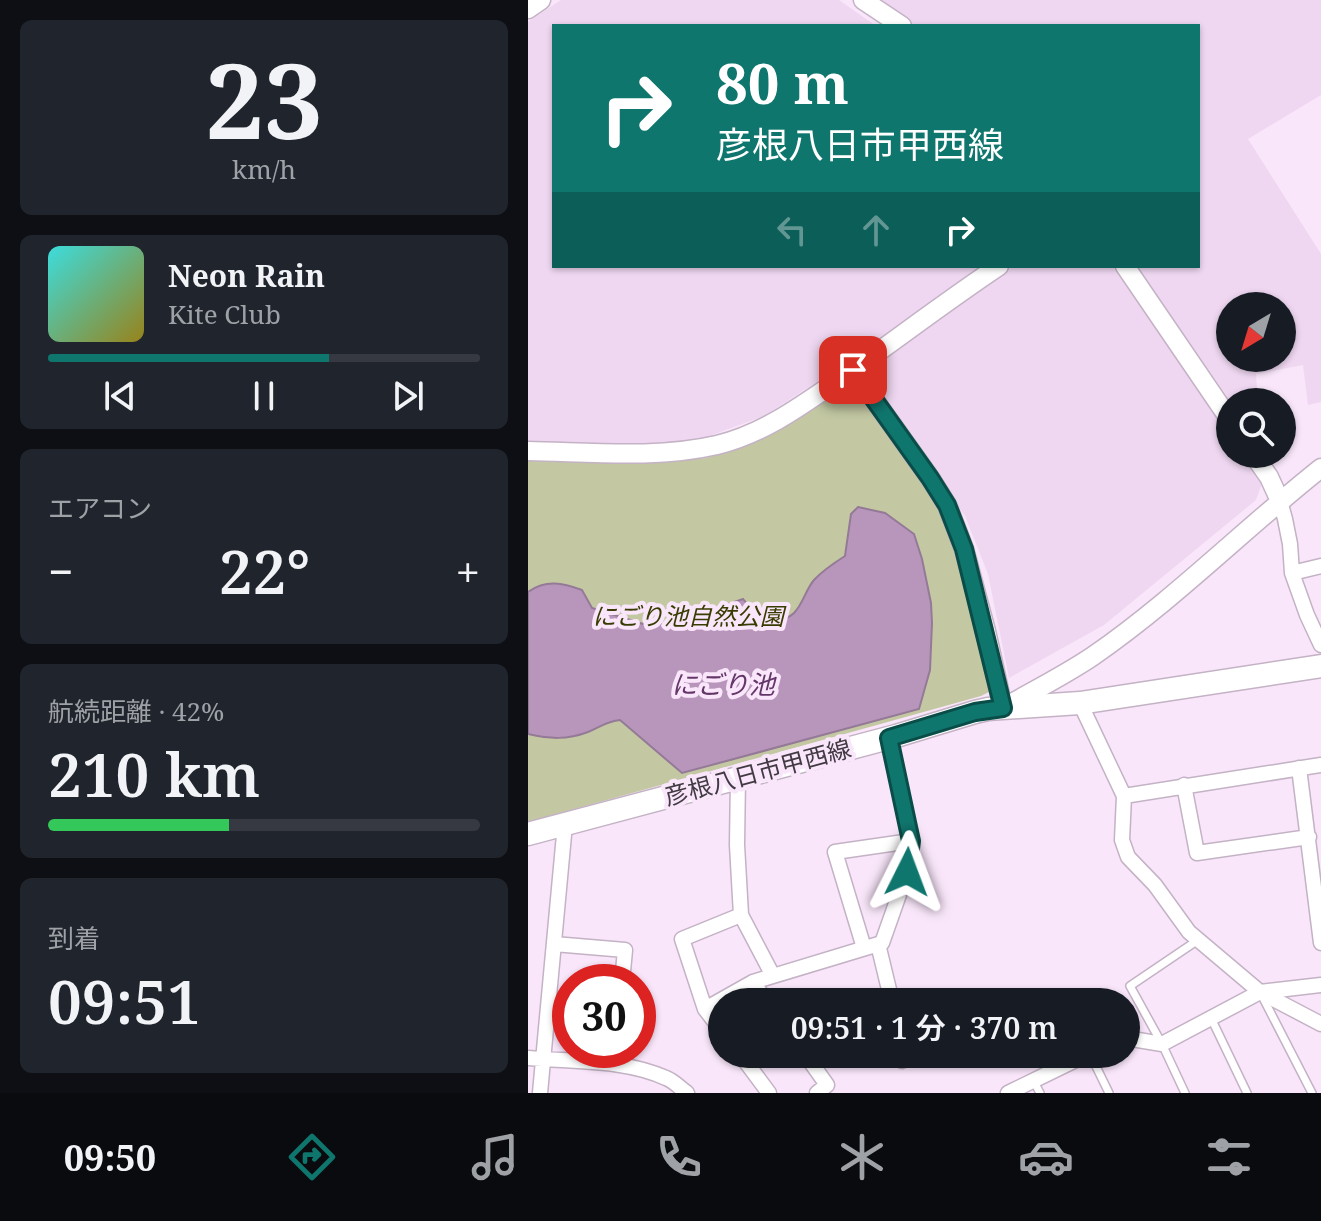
<!DOCTYPE html>
<html lang="ja">
<head>
<meta charset="utf-8">
<style>
	body { margin:0; font-family:"Noto Serif","Noto Sans JP",serif; background:#20242c; color:#f1f3f6; height:100vh; display:flex; flex-direction:column; font-size:30px; white-space:nowrap }
	* { box-sizing:border-box; margin:0 }
	p { font-size:26px; color:#9ea1a6 }
	.icon { flex:none; width:44px; height:44px; fill:none; stroke:currentColor; stroke-width:2; stroke-linecap:round; stroke-linejoin:round }
	.map { position:relative; flex:1; overflow:hidden }
	.side { display:flex; flex-direction:column; gap:20px; padding:20px; background:#0d0f14; width:528px }
	.side>* { flex:none }
	.guide { position:absolute; left:24px; top:24px; width:648px; height:244px; border-radius:0px; box-shadow:0 2px 6px #0004; background:#0f766e; color:#fff; overflow:hidden }
	.needle { width:52px; rotate:218deg }
	.fabs { position:absolute; left:688px; top:292px; display:grid; gap:16px }
	.fabs a { display:grid; place-items:center; width:80px; height:80px; border-radius:50%; background:#171b24; box-shadow:0 2px 6px #0004; font-size:40px }
	.speed { position:absolute; left:24px; top:964px; display:flex; gap:16px; font-size:40px; font-weight:700; text-align:center }
	.speed>* { display:grid; place-content:center; width:104px; height:104px; border-radius:50%; background:#171b24; box-shadow:0 2px 6px #0004; line-height:1 }
	.speed .limit { border:12px solid #d22; background:#fff; color:#111 }
	.pin { position:absolute; display:grid; place-items:center; width:68px; height:68px; color:#fff; margin:-34px; border-radius:16px; box-shadow:0 4px 12px #0006 }
	.me { position:absolute; width:88px; margin:-44px; rotate:3deg; stroke-linejoin:round; filter:drop-shadow(0 0 6px #0008) }
	.turn { display:flex; align-items:center; gap:28px; height:168px; padding:0 32px; font-size:36px }
	.turn .icon { width:104px; height:104px; stroke-width:2.5 }
	.turn b { display:block; font-size:56px; line-height:68px }
	.lanes { display:flex; align-items:center; height:76px; padding:0 32px; background:#0003; justify-content:center; gap:40px; direction:ltr }
	.lanes .off { opacity:.35 }
	.big { font-size:60px; font-weight:600; line-height:1.1 }
	.side .card { flex:1; display:flex; flex-direction:column; justify-content:center; gap:12px; min-width:0; padding:0 28px; border-radius:12px; background:#20242c }
	.side .dial { align-items:center; gap:0 }
	.dial b { font-size:104px; line-height:1 }
	.song { display:flex; align-items:center; gap:24px }
	.cover { width:96px; height:96px; border-radius:12px; background:linear-gradient(135deg,hsl(180 70% 55%),hsl(50 70% 35%)) }
	.played { height:8px; border-radius:4px; background:linear-gradient(90deg,#0f766e 65%,#363941 65%) }
	.keys { display:flex; justify-content:space-around; direction:ltr }
	.heat { display:flex; justify-content:space-between; align-items:center; font-size:44px; direction:ltr }
	.charge { height:12px; border-radius:6px; background:linear-gradient(90deg,#34c759 42%,#363941 0) }
	.trip { position:absolute; left:180px; top:988px; width:432px; height:80px; border-radius:40px; background:#171b24; box-shadow:0 2px 6px #0004; font-weight:600; line-height:80px; text-align:center }
	.menu { display:flex; height:128px; justify-content:space-around; align-items:center; background:#090b0e; color:#9ea1a6 }
	.menu .icon { width:56px; height:56px }
	.menu .current { color:#0f766e }
	.menu b { font-size:36px; color:#f1f3f6 }
	main { display:flex; flex:1; min-height:0 }
	.map>svg:first-child { display:block }
	.built { fill:#efd7f1; fill-rule:evenodd }
	.green { fill:#c3c8a3 }
	.water { fill:#b896bb; stroke:#947a97; stroke-width:2 }
	.lines { fill:none; stroke-linecap:round; stroke-linejoin:round }
	.service-casing { stroke:#c4b2c5; stroke-width:10 }
	.minor-casing { stroke:#c4b2c5; stroke-width:17 }
	.tertiary-casing { stroke:#c4b2c5; stroke-width:21 }
	.primary-casing { stroke:#c4b2c5; stroke-width:25 }
	.service { stroke:#fff; stroke-width:7 }
	.minor { stroke:#fff; stroke-width:14 }
	.tertiary { stroke:#fff; stroke-width:18 }
	.primary { stroke:#fff; stroke-width:22 }
	.route-casing { stroke:#0a4d48; stroke-width:20 }
	.route { stroke:#0f766e; stroke-width:14 }
	.labels { text-anchor:middle; stroke-width:8; stroke-linejoin:round; paint-order:stroke }
	.park-label { font-size:24px; font-style:italic; fill:#383c00; stroke:#f9e6fa }
	.street-label { font-size:24px; fill:#413a42; stroke:#f9e6fa }
	.water-label { font-size:26px; font-style:italic; fill:#633668; stroke:#f9e6fa }
</style>
</head>
<body>
<main>
<section class="side">
<div class="card dial"><b>23</b><p>km/h</p></div>
<div class="card">
<div class="song"><i class="cover"></i><div><b>Neon Rain</b><p>Kite Club</p></div></div>
<div class="played"></div>
<div class="keys"><svg class="icon" aria-label="previous" viewBox="0 0 24 24"><path d="M18 5L8 12l10 7zM5 5v14"/></svg><svg class="icon" aria-label="pause" viewBox="0 0 24 24"><path d="M8 5v14M16 5v14"/></svg><svg class="icon" aria-label="next" viewBox="0 0 24 24"><path d="M6 5l10 7-10 7zM19 5v14"/></svg></div>
</div>
<div class="card"><p>エアコン</p>
<div class="heat"><a>−</a><b class="big">22°</b><a>+</a></div>
</div>
<div class="card"><p>航続距離 · 42%</p><b class="big">210 km</b><div class="charge"></div></div>
<div class="card"><p>到着</p><b class="big">09:51</b></div>
</section>
<div class="map">
<svg width="793" height="1093" viewBox="0 0 793 1093">
	<rect width="100%" height="100%" fill="#f9e6fa"/>
	<!-- built -->
	<path class="built" d="M33,0H311L348,26H26V266H456L281,387L236,416L176,438L124,446L0,444V22Z
		M348,0H793V95L720,139L793,254V402L780,405L775,365L728,374L730,402H703L609,266H670V26H387ZM702,306H754V358H702Z
		M486,266H585L702,437V454H713L734,483L728,500L576,625L481,678L460,574L437,516L338,380L339,369Z"/>
	<!-- green -->
	<path class="green" d="M327,382L409,500L420,521L464,685L461,692L453,696L0,822V459L136,462L178,458L223,443L317,383Z"/>
	<!-- water -->
	<path class="water" d="M330,507L357,513L386,534L394,559L403,603L404,623L402,670L391,709L154,773L92,720C79,721 72,727 60,732C39,740 22,739 0,734V592C18,579 35,583 54,590L64,608L115,624H144L215,599C226,613 250,628 266,613C275,604 278,589 286,580C295,570 306,563 317,556L323,514Z"/>
	<g class="lines">
		<!-- service casing -->
		<g class="service-casing">
			<path id="service" d="M733,994L784,1093
				M683,1018L719,1093
				M562,1054L581,1093
				M505,1080L512,1093
				M657,1093L634,1044L602,986L670,940"/>
		</g>
		<!-- minor casing -->
		<g class="minor-casing">
			<path id="minor" d="M752,501L757,519L762,544L764,573L779,615L793,645
				M764,573L793,566
				M552,703L596,796L594,840L600,857L627,885L661,932L732,992L793,1024
				M771,768L793,943
				M210,777L209,845L213,915L244,974
				M656,785L669,853L781,837
				M596,796L793,765
				M26,944L97,950L94,982
				M350,944L364,1002
				M336,948L307,852L383,841
				M225,982L239,1002
				M177,1009L225,982L354,943L379,872L383,841L361,738
				M194,1031L177,1009L154,939L213,915
				M598,1038L634,1044L732,992L793,985
				M212,1054L241,1093
				M277,1054L299,1085L289,1093
				M373,1054L374,1061
				M0,1058C45,1062 96,1059 138,1078C146,1081 152,1088 159,1093
				M12,1093L37,824
				M480,1093L560,1054"/>
		</g>
		<!-- tertiary casing -->
		<g class="tertiary-casing">
			<path id="tertiary" d="M335,0L374,26
				M0,9L13,0
				M597,266L702,420
				M325,370L402,478L419,505L436,549L458,631L475,708C505,691 537,675 565,656C646,600 716,529 793,468
				M0,451C61,452 129,459 189,445C235,434 273,406 312,379C365,342 417,302 471,266
				M725,454L741,477L752,501"/>
		</g>
		<!-- primary casing -->
		<g class="primary-casing">
			<path id="primary" d="M0,834L368,736L447,712L460,709L552,703L793,666"/>
		</g>
		<!-- service -->
		<use href="#service" class="service"/>
		<!-- minor -->
		<use href="#minor" class="minor"/>
		<!-- tertiary -->
		<use href="#tertiary" class="tertiary"/>
		<!-- primary -->
		<use href="#primary" class="primary"/>
	</g>
	<g class="lines">
		<!-- route casing -->
		<g class="route-casing">
			<path id="route" d="M325,370L402,478L419,505L436,549L475,708L447,712L361,738L383,841L379,872"/>
		</g>
		<!-- route -->
		<use href="#route" class="route"/>
	</g>
	<g class="labels">
		<!-- park labels -->
		<g class="park-label">
			<text x="160" y="625">にごり池自然公園</text>
		</g>
		<!-- street labels -->
		<g class="street-label">
			<text transform="translate(230 773) rotate(-15)" y="8">彦根八日市甲西線</text>
		</g>
		<!-- water labels -->
		<g class="water-label">
			<text x="195" y="694">にごり池</text>
		</g>
	</g>
</svg>
<div class="fabs">
<a><svg class="needle" viewBox="-14 -14 28 28"><path d="M0-13l5 13h-10z" fill="#e53935"/><path d="M0 13l5-13h-10z" fill="#9ea1a6"/></svg></a>
<a><svg class="icon" aria-label="search" viewBox="0 0 24 24"><circle cx="10" cy="10" r="6"/><path d="M15 15l6 6"/></svg></a>
</div>
<div class="speed"><div class="limit">30</div></div>
<div class="pin" style="left:325px;top:370px;background:#d93025"><svg class="icon" aria-label="arrive" viewBox="0 0 24 24"><path d="M6 21V4h12l-3 4 3 4H6"/></svg></div>
<svg class="me" style="left:379px;top:872px" viewBox="-20 -20 40 40"><path d="M0-17L14 15 0 8-14 15z" fill="#0f766e" stroke="#fff" stroke-width="4"/></svg>
<div class="trip">09:51 · 1 分 · 370 m</div>
<div class="guide">
<div class="turn"><svg class="icon" aria-label="right" viewBox="0 0 24 24"><path d="M7 20v-9h11M14 6l5 5-5 5"/></svg><div><b>80 m</b>彦根八日市甲西線</div></div>
<div class="lanes"><svg class="icon off" aria-label="left" viewBox="0 0 24 24"><path d="M17 20v-9H6M10 6l-5 5 5 5"/></svg><svg class="icon off" aria-label="ahead" viewBox="0 0 24 24"><path d="M12 20V5M6 11l6-6 6 6"/></svg><svg class="icon" aria-label="right" viewBox="0 0 24 24"><path d="M7 20v-9h11M14 6l5 5-5 5"/></svg></div>
</div>
</div>
</main>
<nav class="menu">
<b>09:50</b>
<svg class="icon current" aria-label="directions" viewBox="0 0 24 24"><path d="M12 3l9 9-9 9-9-9zM9 14v-3h6M13 9l2 2-2 2"/></svg>
<svg class="icon" aria-label="music" viewBox="0 0 24 24"><path d="M9 18V5l10-2v13"/><circle cx="6" cy="18" r="3"/><circle cx="16" cy="16" r="3"/></svg>
<svg class="icon" aria-label="phone" viewBox="0 0 24 24"><path d="M5 4h4l2 5-3 2q2 4 5 5l2-3 5 2v4C11 20 4 13 5 4z"/></svg>
<svg class="icon" aria-label="climate" viewBox="0 0 24 24"><path d="M12 3v18M4 7l16 10M4 17L20 7"/></svg>
<svg class="icon" aria-label="car" viewBox="0 0 24 24"><path d="M5 17H2v-5l4-1 3-4h7l3 4 3 1v5h-3M9 17h6M6 11h13"/><circle cx="7" cy="17" r="2"/><circle cx="17" cy="17" r="2"/></svg>
<svg class="icon" aria-label="filters" viewBox="0 0 24 24"><path d="M4 7h16M4 17h16"/><circle cx="9" cy="7" r="2"/><circle cx="15" cy="17" r="2"/></svg>
</nav>
</body>
</html>
